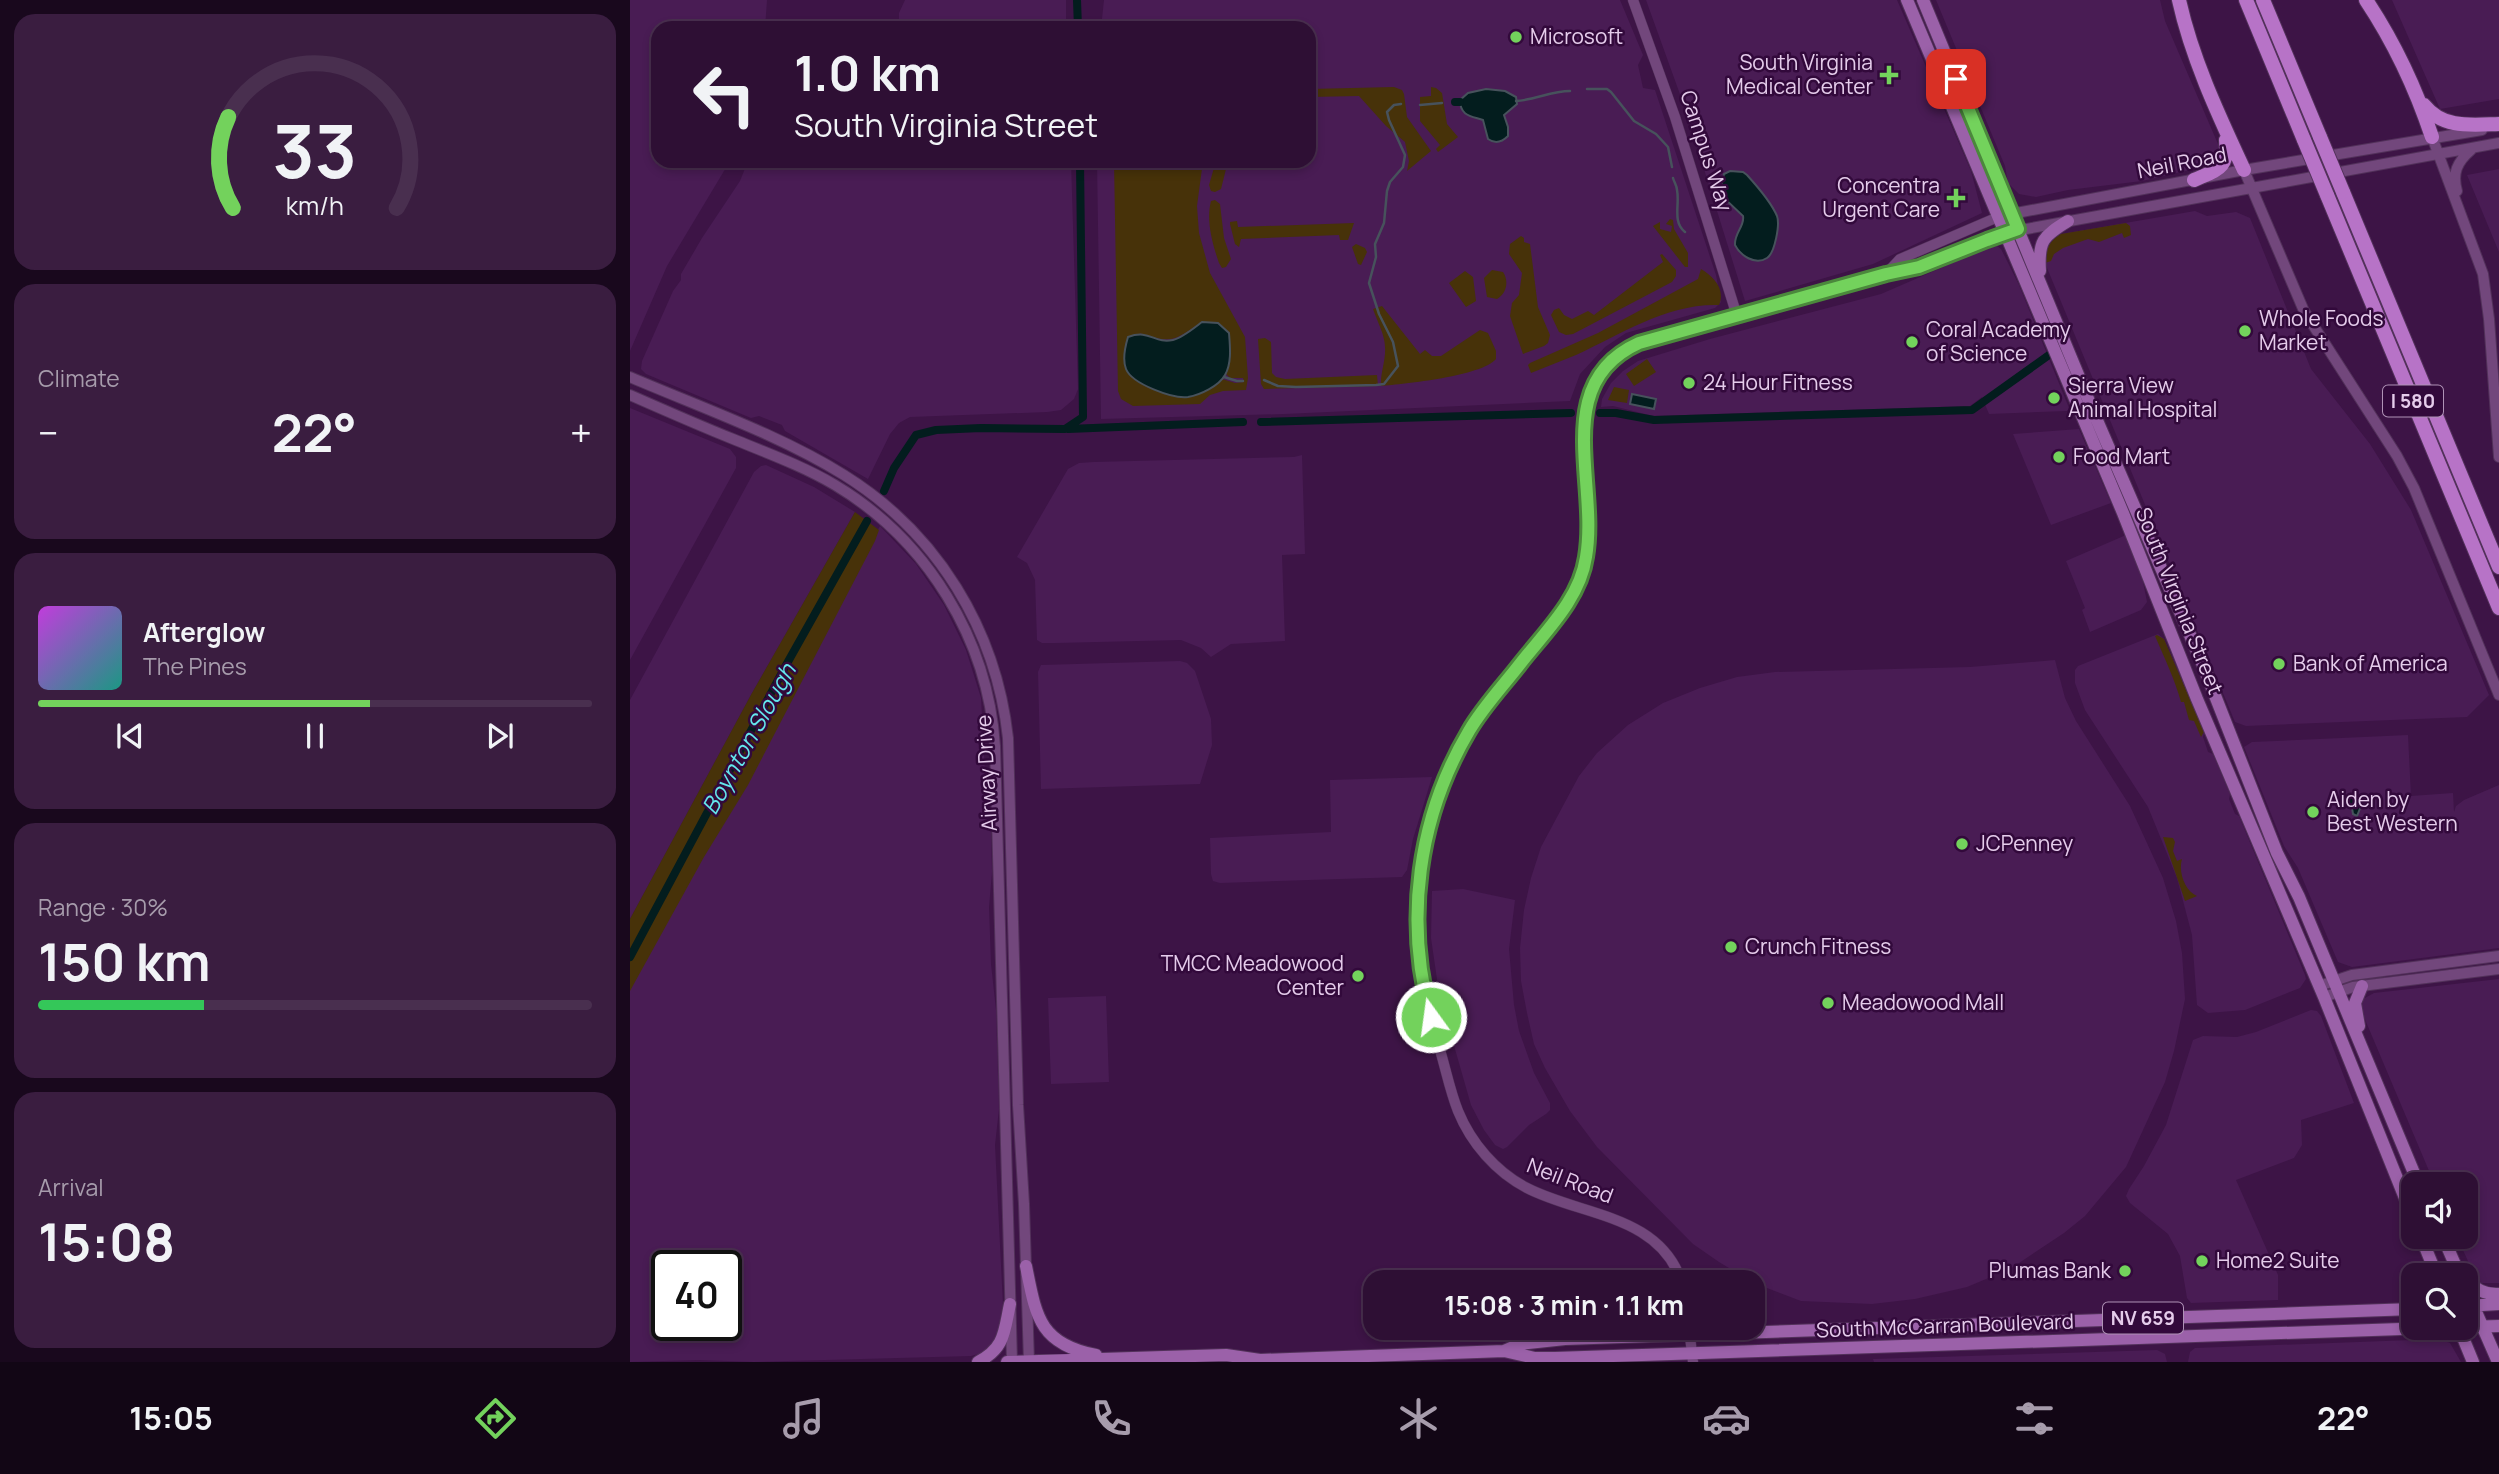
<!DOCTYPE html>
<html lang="en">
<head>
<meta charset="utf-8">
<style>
	body { margin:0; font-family:Manrope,sans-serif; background:#3a1d40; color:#f1f3f6; height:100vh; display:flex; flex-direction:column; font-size:26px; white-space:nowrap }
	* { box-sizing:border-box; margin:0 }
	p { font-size:23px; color:#a79cac }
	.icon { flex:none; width:38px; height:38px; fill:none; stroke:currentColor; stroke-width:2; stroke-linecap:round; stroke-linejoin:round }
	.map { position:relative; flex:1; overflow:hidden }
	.drawer { display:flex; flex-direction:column; gap:14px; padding:14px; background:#19081d; width:630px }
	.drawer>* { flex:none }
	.top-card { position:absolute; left:21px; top:21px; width:665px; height:147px; border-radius:21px; box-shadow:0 4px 10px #0003,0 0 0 2px #492f4f; background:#2e0f34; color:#f1f3f6; overflow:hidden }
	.fabs { position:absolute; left:1771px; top:1172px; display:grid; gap:14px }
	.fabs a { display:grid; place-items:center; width:77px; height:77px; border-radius:14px; background:#2e0f34; box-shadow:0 4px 10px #0003,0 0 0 2px #492f4f; font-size:35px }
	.speed { position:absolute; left:21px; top:1250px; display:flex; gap:14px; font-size:35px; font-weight:700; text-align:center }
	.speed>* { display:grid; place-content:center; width:91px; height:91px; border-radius:50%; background:#2e0f34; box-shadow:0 4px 10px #0003,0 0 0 2px #492f4f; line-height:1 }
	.speed .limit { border:4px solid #111; border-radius:10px; background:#fff; color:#111 }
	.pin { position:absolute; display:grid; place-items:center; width:60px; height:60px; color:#fff; margin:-30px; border-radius:14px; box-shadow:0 4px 10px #0006 }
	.me { position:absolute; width:77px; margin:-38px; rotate:346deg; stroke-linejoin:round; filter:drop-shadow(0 0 5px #0008) }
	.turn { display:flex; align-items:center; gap:24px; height:147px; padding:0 28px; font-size:32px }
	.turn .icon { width:91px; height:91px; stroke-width:2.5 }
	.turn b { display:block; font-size:49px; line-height:60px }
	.big { font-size:52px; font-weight:700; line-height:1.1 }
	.drawer .tile { flex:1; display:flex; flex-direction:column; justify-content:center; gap:10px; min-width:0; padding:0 24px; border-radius:21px; background:#3a1d40 }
	.drawer .dial { align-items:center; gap:0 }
	.dial svg { height:182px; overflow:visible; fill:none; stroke:#492f4f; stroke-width:7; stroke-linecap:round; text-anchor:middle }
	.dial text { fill:#f1f3f6; stroke:none }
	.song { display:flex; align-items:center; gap:21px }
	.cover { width:84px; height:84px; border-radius:10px; background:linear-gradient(135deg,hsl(290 70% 55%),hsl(170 70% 35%)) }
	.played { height:7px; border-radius:4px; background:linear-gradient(90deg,#73d25c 60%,#492f4f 60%) }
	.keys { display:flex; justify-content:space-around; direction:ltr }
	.heat { display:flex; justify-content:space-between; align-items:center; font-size:38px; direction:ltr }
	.charge { height:10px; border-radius:5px; background:linear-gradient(90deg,#34c759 30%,#492f4f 0) }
	.trip { position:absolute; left:733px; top:1270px; width:402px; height:70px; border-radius:21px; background:#2e0f34; box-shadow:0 4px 10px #0003,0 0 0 2px #492f4f; font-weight:700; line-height:70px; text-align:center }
	.tabs { display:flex; height:112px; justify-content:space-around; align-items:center; background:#120615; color:#a79cac }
	.tabs .icon { width:49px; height:49px }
	.tabs .current { color:#73d25c }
	.tabs b { font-size:32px; color:#f1f3f6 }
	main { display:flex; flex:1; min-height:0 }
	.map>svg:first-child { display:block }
	.built { fill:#491c54; fill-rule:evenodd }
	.green { fill:#473209; fill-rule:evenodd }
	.water { fill:#031d1e; stroke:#47525c; stroke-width:2 }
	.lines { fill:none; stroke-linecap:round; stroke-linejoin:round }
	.stream { stroke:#47525c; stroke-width:2.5 }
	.canal { stroke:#031d1e; stroke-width:8 }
	.tertiary-casing { stroke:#52315a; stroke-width:11 }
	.secondary-casing { stroke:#52315a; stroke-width:12 }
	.primary-casing { stroke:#52315a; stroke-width:14 }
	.motorway-casing { stroke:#52315a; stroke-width:16 }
	.tertiary { stroke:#72477c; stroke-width:10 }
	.secondary { stroke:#72477c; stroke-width:10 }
	.primary { stroke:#9b61a9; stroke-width:12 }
	.motorway { stroke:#b773c7; stroke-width:14 }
	.motorway-bridge-casing { stroke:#52315a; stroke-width:16; stroke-linecap:butt }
	.motorway-bridge { stroke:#b773c7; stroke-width:14 }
	.route-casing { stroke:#4b883c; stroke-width:18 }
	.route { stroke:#73d25c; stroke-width:12 }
	.poi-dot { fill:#73d25c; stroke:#32093b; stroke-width:2.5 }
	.labels { text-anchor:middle; stroke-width:5; stroke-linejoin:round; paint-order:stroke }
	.shield { fill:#32093b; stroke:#af92b6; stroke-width:2 }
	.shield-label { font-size:19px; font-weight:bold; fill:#e5cceb }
	.poi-label { font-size:21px; fill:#e5cceb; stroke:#32093b; text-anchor:start }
	.street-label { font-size:21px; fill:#e5cceb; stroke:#32093b }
	.water-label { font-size:23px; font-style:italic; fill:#64e7ed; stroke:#32093b }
</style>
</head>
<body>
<main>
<section class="drawer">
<div class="tile dial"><svg viewBox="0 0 100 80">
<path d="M14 69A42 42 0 1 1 86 69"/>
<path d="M14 69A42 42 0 0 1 12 29" stroke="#73d25c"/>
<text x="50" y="56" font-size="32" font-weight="700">33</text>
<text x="50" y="72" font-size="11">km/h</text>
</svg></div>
<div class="tile"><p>Climate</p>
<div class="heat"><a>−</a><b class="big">22°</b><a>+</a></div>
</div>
<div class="tile">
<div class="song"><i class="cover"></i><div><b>Afterglow</b><p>The Pines</p></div></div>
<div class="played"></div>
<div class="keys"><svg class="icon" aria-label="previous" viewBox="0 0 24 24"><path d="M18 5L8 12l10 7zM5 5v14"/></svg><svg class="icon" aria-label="pause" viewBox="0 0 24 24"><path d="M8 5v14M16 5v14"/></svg><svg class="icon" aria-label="next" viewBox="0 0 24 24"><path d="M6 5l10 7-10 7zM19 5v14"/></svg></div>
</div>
<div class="tile"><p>Range · 30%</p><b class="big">150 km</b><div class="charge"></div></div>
<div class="tile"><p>Arrival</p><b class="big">15:08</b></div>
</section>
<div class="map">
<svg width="1869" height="1362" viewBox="0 0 1869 1362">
	<rect width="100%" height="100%" fill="#3d1446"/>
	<!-- built -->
	<path class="built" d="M0,0H137L135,28H28V161H100L37,266L0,351Z
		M275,0H436V28H269V13Z
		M474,0H990L1013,55L1008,65L1013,88L1025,90L1086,275L1091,302L1085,308L996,333L975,347L950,374L940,401L654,414L471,419L467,161H679V28H471Z
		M1016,0H1267L1341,171L1352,213L1243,264L1115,301L1056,111Z
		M1306,0H1530L1535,21L1591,151L1589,158L1585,163L1577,166L1512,181L1438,190L1406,197L1389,194L1378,183L1375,166Z
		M1762,0H1869V99L1810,109Z
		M118,161H441L448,389L444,399L431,410L417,412L280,417L269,423L260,434L238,479L155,431L152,425L129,416L121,418L16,374L11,369L12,361L43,291L51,280V274L72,238L110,181Z
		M1869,169V252L1837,175Z
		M1565,211L1577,216L1606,212L1620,218L1681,369L1740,444L1781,510L1859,695L1837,717L1616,726L1605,722L1415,263L1420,243L1431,234Z
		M1367,246L1371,249L1389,285L1439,408L1437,411L1359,414L1352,397L1340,406L1023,416L983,406L971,407L972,399L981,383L993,371L1008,361L1080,339L1251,294L1357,248Z
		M0,408L100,449L106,457V468L0,660Z
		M1449,429L1481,503L1421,525L1383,434Z
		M672,455L675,554L652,555L655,641L601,644L581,657L571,648L551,640L425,643H412L407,640L405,580L397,563L387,557L438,469L449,463L464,462L664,457Z
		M136,465L184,487L225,512L122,693L0,919V700L124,472L131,466Z
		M250,526L286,564L314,605L336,650L351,698L356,791L361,833L362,872L359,907L361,964L366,1010L369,1109L365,1145L373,1305L368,1330L362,1344L352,1353L341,1356L124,1362L69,1360L0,1362V977ZM37,1265H96V1325H37Z
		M1496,535L1512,577L1517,602L1511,610L1460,632L1452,610L1455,608L1436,561Z
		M1528,634L1534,639L1557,690L1574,733L1573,737L1578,752L1583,754L1600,794L1599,799L1605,814L1609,816L1675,975L1676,979L1670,988L1615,1010L1578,1013L1567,1005L1562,935L1547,878L1518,807L1455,710L1445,683V670L1448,666Z
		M1425,660L1435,698L1446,721L1500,806L1533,878L1546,921L1552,953L1555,999L1544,1051L1535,1082L1496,1167L1455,1216L1434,1233L1380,1269L1337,1287L1285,1299L1242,1304L1171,1301L1124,1283L1089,1262L1063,1244L967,1147L940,1111L915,1068L904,1044L897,1013L891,981L890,948L894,910L901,878L911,847L949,776L967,753L998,725L1033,703L1070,688L1107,677L1145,672L1340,667Z
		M550,661L557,663L565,671L581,719L582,745L570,784L411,789L408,672L411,665Z
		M1778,735L1781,796L1823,793L1824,812L1826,806L1834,800L1869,785V948L1722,967L1708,962L1668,868L1654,846L1614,747L1622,742Z
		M802,777L783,839L777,870L772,877L590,883L583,881L581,874L580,838L701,832L700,780Z
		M833,889L885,900L879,949L884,1005L889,1031L904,1073L920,1103V1110L916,1114L899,1125L877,1147L873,1149L865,1145L854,1130L841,1105L809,993L801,938L802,891Z
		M1869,979V1283H1848L1827,1237H1836V1185H1805L1731,1010L1733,999L1744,993Z
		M476,996L479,1082L421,1084L418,998Z
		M1681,1010L1687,1011L1691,1016L1724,1103L1671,1120L1672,1145L1664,1158L1606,1180L1648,1275V1300L1561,1303L1557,1298L1550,1256L1538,1234L1500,1203L1496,1196L1499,1189L1514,1166L1536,1125L1563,1040L1573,1036L1607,1037L1626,1032Z
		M1808,1339L1820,1343L1831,1362H1558L1560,1352L1565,1348Z
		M1527,1350L1535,1354L1537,1362H1244L1243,1359Z"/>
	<!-- green -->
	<path class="green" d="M764,87L772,90L774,94L777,117L801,151L777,171L779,161L775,142L756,126L729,96L679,97V89Z
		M801,87L806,88L812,93L817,124L828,137L808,152L806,149L810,145L790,121V97L801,96Z
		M484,161H573L567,206L569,233L580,273L615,337L618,378L616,390L593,391L580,395L570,404L503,406L491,399L488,391ZM572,322L600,353L596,374L600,378H613L614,382L605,383L592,379L588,383L509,333C543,344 543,341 572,322Z
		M586,161H598L591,189L585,192L581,191L579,185Z
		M585,200L590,204L594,238L601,259L596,267L592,268L589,263C582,243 576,220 581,201Z
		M1040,219L1043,220L1044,229L1058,253V267H1055L1023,226L1030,222V229L1041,232L1042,226L1036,224Z
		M607,221L608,227L724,223L718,240H710L709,235L611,239L609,247L605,244L600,224V222Z
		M1496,223L1500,226L1501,235L1494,238L1492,233L1469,242L1458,239L1433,248L1424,254L1421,261L1415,263C1416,249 1419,241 1431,234Z
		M891,236L894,238V242L900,244L908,307L920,335L918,343L914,346L893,354L880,316L882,303L889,295L892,273L879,254L880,244Z
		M726,244L735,248L737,252L731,265L728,264L722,247Z
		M1032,254L1046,270V276L1042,282L943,334L936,335L929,332L921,315L924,310L929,308L934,315L942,319L958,311L964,315L1033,262L1030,255Z
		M1071,269C1083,276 1096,289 1089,305C1038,303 991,334 946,355C931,361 916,367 901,373L898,365L900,363L968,333L1068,279Z
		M862,270L873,272C879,281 877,293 867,299L857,297L854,278Z
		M835,271L843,277L846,301L836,307L819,283Z
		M752,306L790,354L795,350L802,356H811L850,330L858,333L866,351V359C852,376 774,384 751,386C750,373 756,361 755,347C755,335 747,321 743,309Z
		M635,338L641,342L642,373L646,377L655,379L747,375L748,386L634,389L631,384L628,339Z
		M1017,359L1026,372L1004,386L996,374Z
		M984,387L999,390L997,403L978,400Z
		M225,512L249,530L245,541L118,785L74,857L0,991V919L122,693Z
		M1527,635L1534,639L1574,732L1571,737L1564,721L1559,720L1554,702H1551C1545,680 1535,659 1525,636Z
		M1533,837L1543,838L1545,842L1543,851L1547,861L1552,859C1548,872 1555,891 1567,896L1555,901Z"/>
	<!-- water -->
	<path class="water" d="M856,89L875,91L886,97L887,104L874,115L878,127V136C872,142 865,144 858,139L853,120C841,116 830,116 830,100L838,93Z
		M1100,171L1113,172L1117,175C1127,186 1141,202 1147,216C1150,224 1145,253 1137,258C1125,266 1110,255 1105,245C1104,233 1115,226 1113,216L1095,199L1090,190L1094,174Z
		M572,322L588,323L599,333C600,346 602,363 595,375C589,386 570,395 558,397C543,399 502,384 496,369C492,359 495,347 498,337C520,329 524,344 543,340C552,338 564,328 572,322Z
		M1002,394L1026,399L1024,409L1000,404Z
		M1720,796L1728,800L1731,806L1727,816L1723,814L1722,808L1715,802Z"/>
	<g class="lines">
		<!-- stream -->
		<path class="stream" d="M957,89H977L981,92L1004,121L1026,134L1038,147L1042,167
			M886,101C905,100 921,91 940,91
			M790,105L812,103
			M1043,178C1044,182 1047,186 1047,190C1050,204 1042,222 1055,232
			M594,377L607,381H613
			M634,380L648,386L666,387L746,385L754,384L768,366L763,342L749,314L739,283L746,257L745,244L754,223L757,191L760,182L773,167L775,155L759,120L757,112L764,105L771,104"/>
		<!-- canal -->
		<path class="canal" d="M447,0L448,28
			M825,102H830
			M970,413H986L1024,420L1342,410L1419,355
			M631,422L941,413
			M438,429L613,422
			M254,491L264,468L286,435L306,430L351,428L435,429L453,417L450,161
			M0,957L155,667L237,521"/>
		<!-- tertiary casing -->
		<g class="tertiary-casing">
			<path id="tertiary" d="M1003,0L1045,117L1107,316
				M1256,274L1270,259L1368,217
				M1052,1283C1030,1214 951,1216 897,1188C866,1172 841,1143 828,1111C820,1091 816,1070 810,1050C802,1021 793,992 789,963C780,881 797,788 846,721C867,692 889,665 911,637C927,617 945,596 953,571C969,520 949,460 955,408C962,372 987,350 1021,339L1256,274L1289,267L1374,233
				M1059,1328L1063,1362"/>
		</g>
		<!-- secondary casing -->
		<g class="secondary-casing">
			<path id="secondary" d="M1802,137L1853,274L1859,319L1869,457
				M1614,170L1674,311L1767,456L1784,488L1869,695
				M1827,191C1822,173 1827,162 1841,150
				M1376,215L1614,170L1852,130
				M1374,233L1869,143
				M0,377C70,407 150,435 214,475C307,533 366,629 378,738L388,1105L394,1204L399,1362
				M0,395C34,410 68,425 103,439C137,453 173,466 205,485C297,540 358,639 365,746L382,1362
				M1689,986L1722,975L1869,956
				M1694,997L1723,987L1869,969"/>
		</g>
		<!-- primary casing -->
		<g class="primary-casing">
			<path id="primary" d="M1277,0L1493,513L1567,699L1694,997L1783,1218
				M1293,0L1466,418L1573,665L1647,853L1669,897L1789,1185
				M1410,271C1408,241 1413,236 1438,221
				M1729,1026L1725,1003L1732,986
				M1791,1237L1807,1276
				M1813,1237L1830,1276
				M396,1266C406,1316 409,1344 466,1355
				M1836,1279C1846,1289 1854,1295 1869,1294
				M1836,1289L1868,1362
				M1836,1306L1869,1304
				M1836,1327L1869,1326
				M1829,1328L1843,1362
				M874,1351L890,1344L935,1339L1783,1309
				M348,1362C375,1348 374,1332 380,1304
				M377,1362L596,1355L630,1360L874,1351L905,1358H925L1800,1328"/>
		</g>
		<!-- motorway casing -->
		<g class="motorway-casing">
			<path id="motorway" d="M1549,0C1562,59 1589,116 1614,170
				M1616,0L1674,140
				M1633,0L1690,137
				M1736,0C1764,42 1786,89 1802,137
				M1794,105C1813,129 1841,125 1869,124
				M1564,180C1589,169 1598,169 1596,140
				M1713,192L1869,567
				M1697,195L1869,608"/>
		</g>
		<!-- tertiary -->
		<use href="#tertiary" class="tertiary"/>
		<!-- secondary -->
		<use href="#secondary" class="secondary"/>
		<!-- primary -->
		<use href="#primary" class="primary"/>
		<!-- motorway -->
		<use href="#motorway" class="motorway"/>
		<!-- motorway-bridge casing -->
		<g class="motorway-bridge-casing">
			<path id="motorway-bridge" d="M1690,137L1713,192
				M1674,140L1697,195"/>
		</g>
		<!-- motorway-bridge -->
		<use href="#motorway-bridge" class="motorway-bridge"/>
	</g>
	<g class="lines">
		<!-- route casing -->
		<g class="route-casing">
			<path id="route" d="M801,1017C774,921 788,817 839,731C853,707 873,686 890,664C915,632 950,599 956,557C969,482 920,383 1009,343L1256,274L1289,267L1357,240L1388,229L1326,79"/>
		</g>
		<!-- route -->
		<use href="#route" class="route"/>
	</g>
	<!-- markers -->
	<g class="poi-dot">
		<circle cx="886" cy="37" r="7"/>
		<path d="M1255.5 64.5h7v7h7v7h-7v7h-7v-7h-7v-7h7z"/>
		<path d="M1322.5 187.5h7v7h7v7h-7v7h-7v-7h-7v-7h7z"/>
		<circle cx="1615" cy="331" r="7"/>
		<circle cx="1282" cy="342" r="7"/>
		<circle cx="1059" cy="383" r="7"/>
		<circle cx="1424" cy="398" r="7"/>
		<circle cx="1429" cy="457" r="7"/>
		<circle cx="1649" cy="664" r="7"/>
		<circle cx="1683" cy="812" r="7"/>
		<circle cx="1332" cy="844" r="7"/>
		<circle cx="1101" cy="947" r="7"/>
		<circle cx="728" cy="976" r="7"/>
		<circle cx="1198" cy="1003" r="7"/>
		<circle cx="1572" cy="1261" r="7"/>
		<circle cx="1495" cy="1271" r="7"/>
	</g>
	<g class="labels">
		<!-- shield labels -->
		<g class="shield">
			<rect x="1753" y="385.5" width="60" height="31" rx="5"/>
			<rect x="1473" y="1302.5" width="80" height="31" rx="5"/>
		</g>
		<g class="shield-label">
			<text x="1783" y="408">I 580</text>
			<text x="1513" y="1325">NV 659</text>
		</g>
		<!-- poi labels -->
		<g class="poi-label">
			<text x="900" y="44">Microsoft</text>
			<text x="1243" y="70" text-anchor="end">South Virginia<tspan x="1243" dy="24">Medical Center</tspan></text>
			<text x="1310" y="193" text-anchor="end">Concentra<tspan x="1310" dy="24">Urgent Care</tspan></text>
			<text x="1629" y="326">Whole Foods<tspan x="1629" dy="24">Market</tspan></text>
			<text x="1296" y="337">Coral Academy<tspan x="1296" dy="24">of Science</tspan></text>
			<text x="1073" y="390">24 Hour Fitness</text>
			<text x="1438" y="393">Sierra View<tspan x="1438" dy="24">Animal Hospital</tspan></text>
			<text x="1443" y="464">Food Mart</text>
			<text x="1663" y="671">Bank of America</text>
			<text x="1697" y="807">Aiden by<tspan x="1697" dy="24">Best Western</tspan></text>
			<text x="1346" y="851">JCPenney</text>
			<text x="1115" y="954">Crunch Fitness</text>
			<text x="714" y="971" text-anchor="end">TMCC Meadowood<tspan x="714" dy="24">Center</tspan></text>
			<text x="1212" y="1010">Meadowood Mall</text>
			<text x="1586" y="1268">Home2 Suite</text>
			<text x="1481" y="1278" text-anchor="end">Plumas Bank</text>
		</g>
		<!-- street labels -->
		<g class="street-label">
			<text transform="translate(1076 151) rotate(72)" y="7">Campus Way</text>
			<text transform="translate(1552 163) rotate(-11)" y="7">Neil Road</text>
			<text transform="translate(1549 601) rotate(68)" y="7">South Virginia Street</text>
			<text transform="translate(357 773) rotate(-93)" y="7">Airway Drive</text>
			<text transform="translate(940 1181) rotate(21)" y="7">Neil Road</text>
			<text transform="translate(1315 1326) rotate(-2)" y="7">South McCarran Boulevard</text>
		</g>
		<!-- water labels -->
		<g class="water-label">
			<text transform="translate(119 739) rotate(-61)" y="8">Boynton Slough</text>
		</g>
	</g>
</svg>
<div class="fabs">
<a><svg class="icon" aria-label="sound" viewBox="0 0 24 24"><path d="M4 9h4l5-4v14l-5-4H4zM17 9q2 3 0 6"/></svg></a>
<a><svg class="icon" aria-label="search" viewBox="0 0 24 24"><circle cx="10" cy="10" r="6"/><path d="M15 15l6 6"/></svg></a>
</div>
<div class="speed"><div class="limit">40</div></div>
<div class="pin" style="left:1326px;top:79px;background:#d93025"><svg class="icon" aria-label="arrive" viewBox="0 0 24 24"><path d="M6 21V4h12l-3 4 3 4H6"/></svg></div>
<svg class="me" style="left:801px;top:1017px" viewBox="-20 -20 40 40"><circle r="17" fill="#73d25c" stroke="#fff" stroke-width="3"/><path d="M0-11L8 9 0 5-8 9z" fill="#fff"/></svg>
<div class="trip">15:08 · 3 min · 1.1 km</div>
<div class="top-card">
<div class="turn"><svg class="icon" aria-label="left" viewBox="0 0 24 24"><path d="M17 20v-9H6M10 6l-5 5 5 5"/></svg><div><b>1.0 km</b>South Virginia Street</div></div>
</div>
</div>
</main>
<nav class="tabs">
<b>15:05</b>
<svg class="icon current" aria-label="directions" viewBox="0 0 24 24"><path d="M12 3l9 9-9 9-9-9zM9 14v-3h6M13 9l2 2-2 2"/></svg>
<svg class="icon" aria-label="music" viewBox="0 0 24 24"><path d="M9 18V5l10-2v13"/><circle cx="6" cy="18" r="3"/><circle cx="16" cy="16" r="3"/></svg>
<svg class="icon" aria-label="phone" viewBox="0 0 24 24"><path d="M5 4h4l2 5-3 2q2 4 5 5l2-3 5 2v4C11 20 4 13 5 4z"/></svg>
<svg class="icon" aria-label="climate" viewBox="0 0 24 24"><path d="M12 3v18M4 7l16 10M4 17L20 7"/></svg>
<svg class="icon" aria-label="car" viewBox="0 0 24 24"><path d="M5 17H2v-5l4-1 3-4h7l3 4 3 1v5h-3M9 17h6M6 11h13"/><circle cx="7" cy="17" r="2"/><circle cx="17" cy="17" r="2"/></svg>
<svg class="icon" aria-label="filters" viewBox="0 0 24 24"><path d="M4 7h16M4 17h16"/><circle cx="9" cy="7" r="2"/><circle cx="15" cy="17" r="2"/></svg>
<b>22°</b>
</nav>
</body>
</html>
